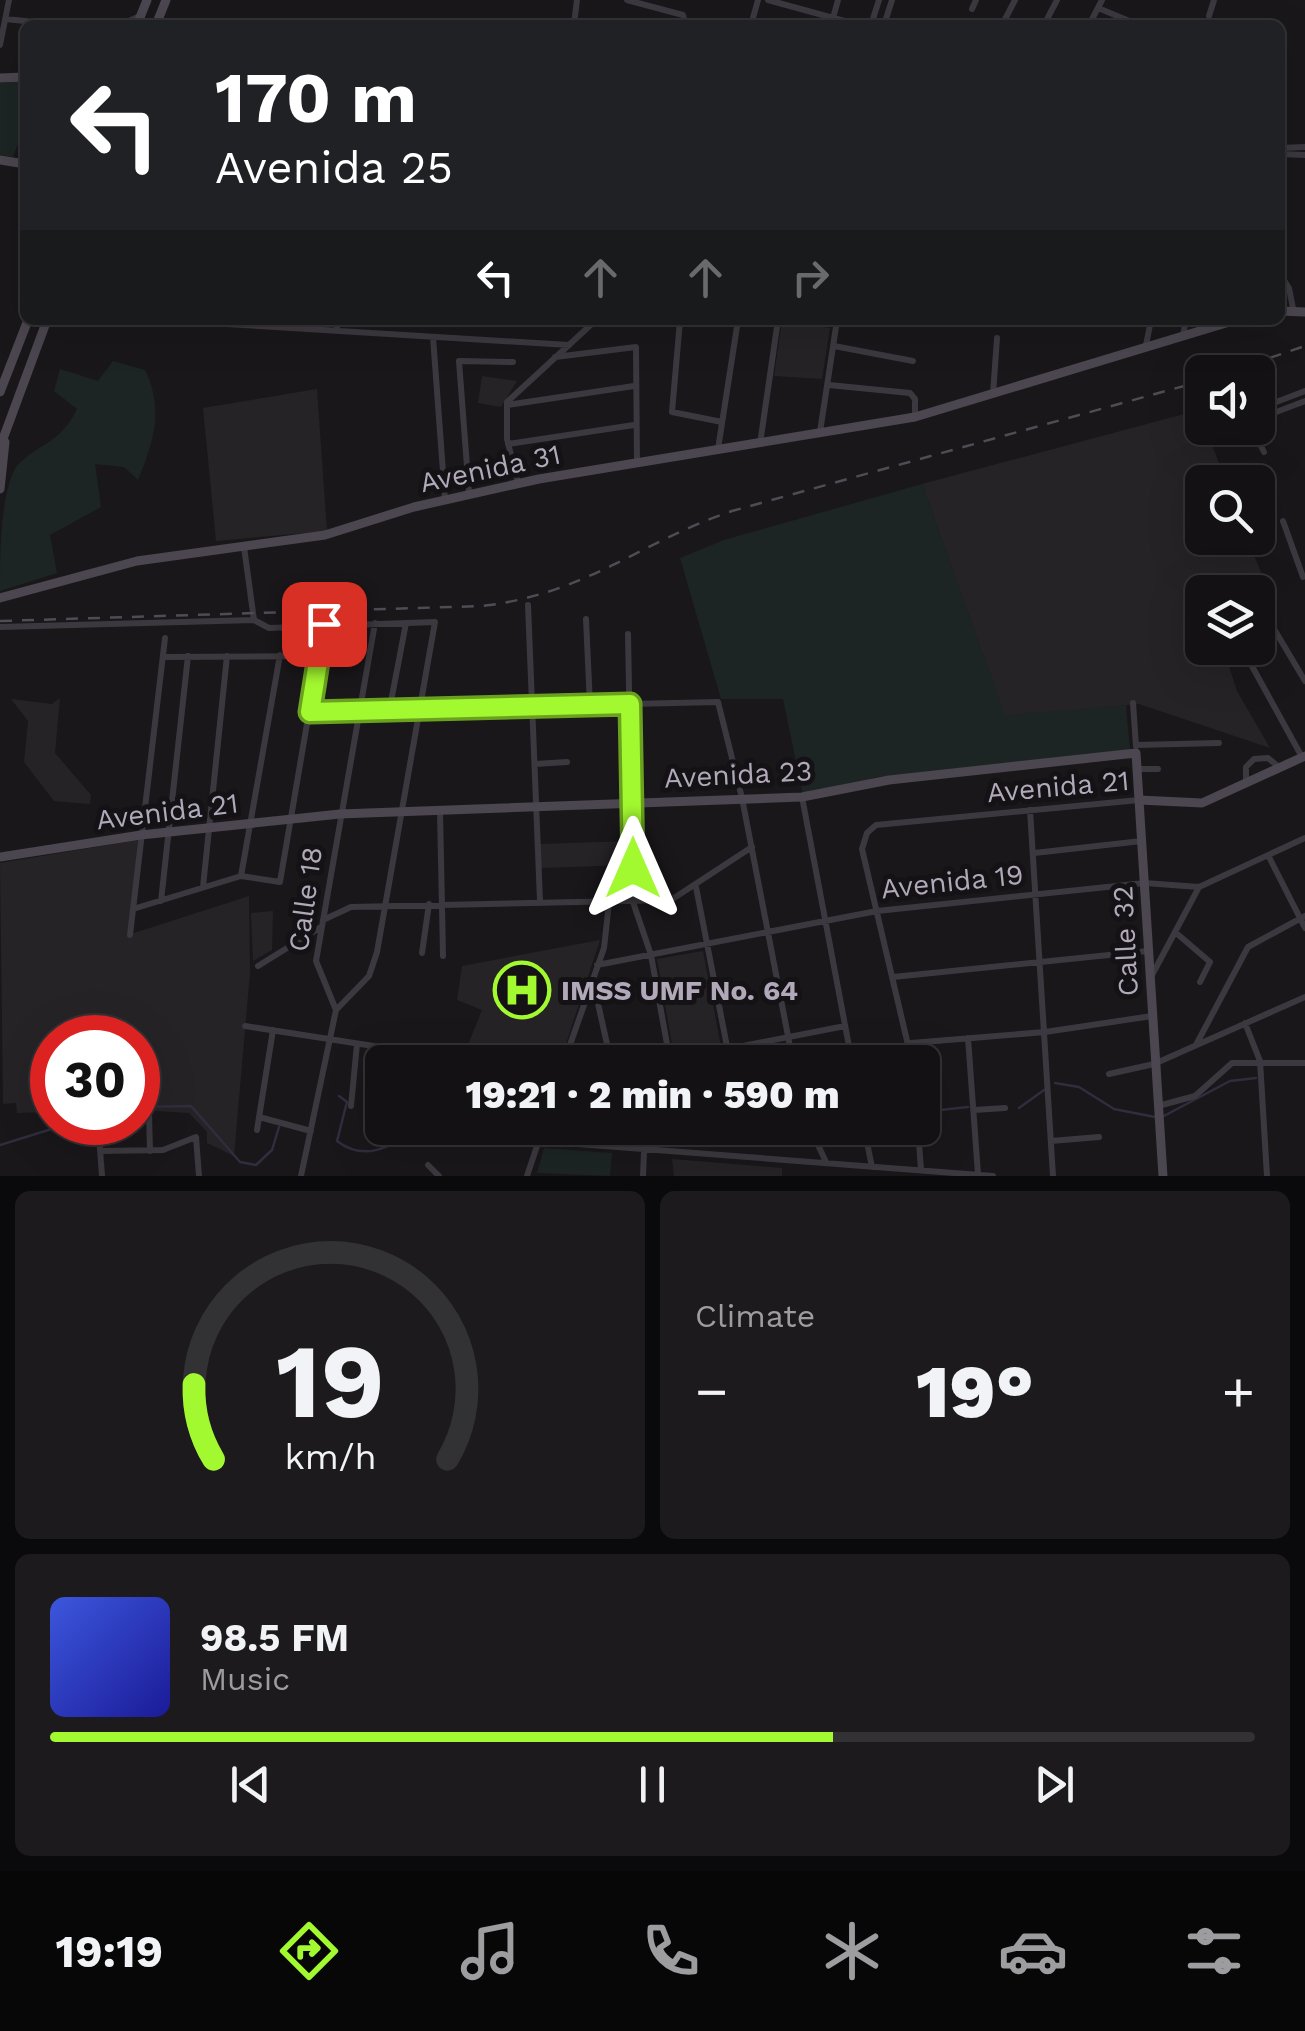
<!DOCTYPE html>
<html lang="en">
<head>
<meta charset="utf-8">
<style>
	body { margin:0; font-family:"Work Sans",sans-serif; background:#1c1a1d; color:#f1f3f6; height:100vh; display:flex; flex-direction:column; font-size:38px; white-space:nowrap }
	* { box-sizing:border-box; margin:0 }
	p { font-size:32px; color:#9d9da0 }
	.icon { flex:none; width:55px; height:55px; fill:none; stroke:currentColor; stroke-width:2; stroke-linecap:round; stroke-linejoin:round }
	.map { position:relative; height:1176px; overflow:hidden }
	.side { display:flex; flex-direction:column; gap:15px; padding:15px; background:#0a090b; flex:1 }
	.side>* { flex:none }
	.hud { position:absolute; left:20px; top:20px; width:1265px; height:305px; border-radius:15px; box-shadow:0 10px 40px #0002,0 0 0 2px #323134; background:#202124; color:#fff; overflow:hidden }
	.fabs { position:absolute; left:1185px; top:355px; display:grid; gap:20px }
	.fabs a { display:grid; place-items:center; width:90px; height:90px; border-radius:15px; background:#131114; box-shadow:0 10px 40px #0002,0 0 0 2px #323134; font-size:50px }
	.speed { position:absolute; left:30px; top:1015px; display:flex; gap:20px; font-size:50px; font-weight:700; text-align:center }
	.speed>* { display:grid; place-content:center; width:130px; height:130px; border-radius:50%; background:#131114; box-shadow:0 10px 40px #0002,0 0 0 2px #323134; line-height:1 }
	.speed .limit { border:15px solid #d22; background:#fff; color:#111 }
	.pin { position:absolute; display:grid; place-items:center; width:85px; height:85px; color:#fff; margin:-42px; border-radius:20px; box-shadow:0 5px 15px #0006 }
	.me { position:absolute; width:110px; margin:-55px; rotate:0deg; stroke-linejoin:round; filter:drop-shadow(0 0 8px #0008) }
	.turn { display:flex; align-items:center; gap:35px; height:210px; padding:0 30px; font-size:45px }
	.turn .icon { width:130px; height:130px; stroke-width:2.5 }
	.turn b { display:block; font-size:70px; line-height:85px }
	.lanes { display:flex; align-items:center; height:95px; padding:0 30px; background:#0003; justify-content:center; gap:50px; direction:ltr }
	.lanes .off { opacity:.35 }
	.big { font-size:75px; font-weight:800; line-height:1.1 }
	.side .tile { flex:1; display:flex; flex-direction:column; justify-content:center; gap:15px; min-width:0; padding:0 35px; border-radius:15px; background:#1c1a1d }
	.side .dial { align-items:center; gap:0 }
	.dial svg { height:260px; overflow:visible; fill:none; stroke:#323134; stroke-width:7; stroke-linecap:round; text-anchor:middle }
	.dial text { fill:#f1f3f6; stroke:none }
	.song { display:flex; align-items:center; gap:30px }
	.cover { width:120px; height:120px; border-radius:15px; background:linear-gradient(135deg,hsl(230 70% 55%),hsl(240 70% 35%)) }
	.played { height:10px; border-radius:5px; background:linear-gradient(90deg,#a3f92f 65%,#323134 65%) }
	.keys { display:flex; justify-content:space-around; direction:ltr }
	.heat { display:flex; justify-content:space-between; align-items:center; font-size:55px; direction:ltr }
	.side .tiles { flex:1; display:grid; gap:15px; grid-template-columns:1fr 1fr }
	.tile:last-child { grid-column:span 2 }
	.trip { position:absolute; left:365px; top:1045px; width:575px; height:100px; border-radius:15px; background:#131114; box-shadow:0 10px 40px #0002,0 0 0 2px #323134; font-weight:800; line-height:100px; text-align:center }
	.tab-bar { display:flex; height:160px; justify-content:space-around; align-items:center; background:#080708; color:#9d9da0 }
	.tab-bar .icon { width:70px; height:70px }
	.tab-bar .selected { color:#a3f92f }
	.tab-bar b { font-size:45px; color:#f1f3f6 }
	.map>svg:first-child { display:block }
	.built { fill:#262327 }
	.green { fill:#1d2524 }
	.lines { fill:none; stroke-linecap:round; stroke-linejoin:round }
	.stream { stroke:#302d3e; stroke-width:2.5 }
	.street { stroke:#3c383f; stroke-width:6 }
	.secondary { stroke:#4b464f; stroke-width:9 }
	.rail { stroke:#504b54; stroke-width:2.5; stroke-dasharray:12 10; stroke-linecap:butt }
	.route-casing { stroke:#6aa21f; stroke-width:25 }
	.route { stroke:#a3f92f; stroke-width:18 }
	.labels { text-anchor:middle; stroke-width:10; stroke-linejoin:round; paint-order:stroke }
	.street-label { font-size:28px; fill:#b1a9ba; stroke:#141215 }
	.poi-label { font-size:28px; font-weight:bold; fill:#b1a9ba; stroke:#141215; text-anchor:start }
</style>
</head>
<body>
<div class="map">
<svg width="1305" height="1176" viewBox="0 0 1305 1176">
	<rect width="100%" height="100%" fill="#19171a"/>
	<!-- built -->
	<path class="built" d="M782,320H806V325L830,328L822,379L774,376Z
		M482,376L517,381L501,407L478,403Z
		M317,389L327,531L216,541L203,408Z
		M1199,410L1226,482H1202V538H1247L1262,575L1228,592H1202V648H1223L1237,691L1270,748L1139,704L1005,716L922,484Z
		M60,698L55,753L91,795L90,804L54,801L24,762L28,721L11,699L52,704Z
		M138,840L131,934L249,896L250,972L234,1156L207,1143V1132L189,1113L138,1110V1038H52V1112L17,1113L16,1103L3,1104L0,863Z
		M629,841V865L540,868V844Z
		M273,911L272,950L253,961L251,913Z
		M600,940L560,1062H461L482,1010L457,1000L462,966Z
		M703,951L721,1047L674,1056L657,959Z
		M672,1159L782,1168V1176H674Z"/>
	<!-- green -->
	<path class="green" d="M25,81V125L13,157L0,155V83Z
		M113,361L145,370C164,409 154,441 138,480L124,467L95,464L101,507L50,535L57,573L0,591C0,557 0,494 16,467C38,442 58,447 77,409L54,391L60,369L98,381Z
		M922,484L1005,715L1126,705L1130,751L878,777L803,795L783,699H721L680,558L724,540Z
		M544,1148L612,1153L610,1176L537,1173Z"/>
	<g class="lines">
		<!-- stream -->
		<path class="stream" d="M1055,1083L1079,1087L1114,1109L1155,1117
			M339,1096L347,1102L337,1141C367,1164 393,1144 420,1128
			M138,1107L191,1106L240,1162L256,1165L272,1150L279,1127
			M1019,1108L1044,1090
			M922,1112L968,1107
			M1162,1117L1230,1081L1256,1078
			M460,1128L515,1137L536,1128
			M0,1145L74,1122"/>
		<!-- street -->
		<path class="street" d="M627,0L683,15L686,25
			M768,0L859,25
			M1098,8L1139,25
			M972,9L976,0
			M1209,16L1214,0
			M833,18L838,0
			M6,19L62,25
			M528,22L574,23
			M574,24L577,0
			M120,25L140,16
			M751,25L758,0
			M871,25L879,0
			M884,25L892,0
			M1002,25L1015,0
			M1044,25L1057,0
			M1089,25L1102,0
			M0,45L9,0
			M1280,148L1305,147
			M1280,154L1305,155
			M1280,274L1289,288L1294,313
			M680,320L672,412L722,422
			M904,320L918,322
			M210,323L569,345
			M336,331L339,320
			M1183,335L1186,320
			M433,337L445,499
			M1146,345L1151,320
			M834,346L913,361
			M555,357L636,347L637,462
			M829,385L910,393L915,399V417
			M993,394L997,338
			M507,405L634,386
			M1258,409L1305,391
			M1258,419L1305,401
			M1252,428L1264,452
			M820,432L837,320
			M508,444L634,425
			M760,444L778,320
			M718,449L738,320
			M518,483L507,439V402L596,320
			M469,493L459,361L513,362
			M1283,521L1303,577
			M244,547L254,620L269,628L435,622L377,952L369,976L336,1010
			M1258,602L1305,681
			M528,605L540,901
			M586,619L590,705
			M0,627L254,620
			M628,634L633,902L651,955L670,1061
			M1242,648L1302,757
			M164,657L318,656
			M1133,703L1136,746
			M310,711L718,702L742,798L793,1062
			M389,712L406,623
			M1136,745L1219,743
			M535,764L567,762
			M1137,769H1158
			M1246,782V767L1254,759L1268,758L1280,768
			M802,797L852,1062
			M1030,810L1053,1176
			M440,811L443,956
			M1034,853L1142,841
			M1269,857L1305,928
			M241,876L280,655
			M203,887L227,656
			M696,887L730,1062
			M161,901L188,656
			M133,909L241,876L280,882L324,624
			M323,920L351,907L671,900L752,847
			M1175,932L1210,962L1200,982
			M130,935L165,638
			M422,953L429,904
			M597,965L877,911L1145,883L1199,887L1305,838
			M258,966L321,927
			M893,977L1148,951
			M1151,977L1199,887
			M593,981L611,1062
			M1245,1023L1260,1061L1267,1176
			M245,1026L380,1047
			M968,1038L978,1174
			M911,1043L1045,1032L1152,1016
			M1197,1043L1248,947L1305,916
			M564,1062L604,948L609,903
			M661,1062L845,1026
			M912,1062L862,849L867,833L876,825L1139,800
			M1109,1074L1154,1064L1305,997
			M351,1106L357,1044
			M1158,1106L1195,1096L1232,1063H1305
			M974,1110L1005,1108
			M149,1113L150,1151
			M259,1117L311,1131
			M98,1122L102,1176
			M810,1128L826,1162
			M864,1128L872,1167
			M918,1128L921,1170
			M257,1130L273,1030
			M539,1141L993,1176
			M1051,1141L1099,1137
			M101,1151L163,1150L196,1137L199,1176
			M428,1165L439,1176
			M301,1176L336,1010L316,961L375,623
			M527,1176L543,1128
			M643,1176L645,1128"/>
		<!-- secondary -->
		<path class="secondary" d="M137,25L147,0
			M156,25L166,0
			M0,78L25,77
			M0,160L25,164
			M1280,311L1305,312
			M0,392L28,320
			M0,447L47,320
			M0,489L5,442
			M0,598L137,561L325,535L414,507L539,479L915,417L1236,320
			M1139,800L1202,803L1305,756
			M0,857L141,835L340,814L802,797L889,780L1136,753L1163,1176"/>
		<!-- rail -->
		<path class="rail" d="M1228,372L1305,346
			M0,621L482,606C586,594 638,543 732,511L1202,381"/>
	</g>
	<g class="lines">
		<!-- route casing -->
		<g class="route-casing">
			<path id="route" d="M324,624L310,712L630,704L633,868"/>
		</g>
		<!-- route -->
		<use href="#route" class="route"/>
	</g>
	<!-- icons -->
	<defs>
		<g id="hospital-ring" transform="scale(2.875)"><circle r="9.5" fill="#141215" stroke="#a3f92f" stroke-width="1.5"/><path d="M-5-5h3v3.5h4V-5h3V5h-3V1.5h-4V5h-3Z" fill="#a3f92f"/></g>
	</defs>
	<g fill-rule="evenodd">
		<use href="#hospital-ring" x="522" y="990"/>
	</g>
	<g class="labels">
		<!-- street labels -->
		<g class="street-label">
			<text transform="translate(490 468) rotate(-12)" y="10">Avenida 31</text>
			<text transform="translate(738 774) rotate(-3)" y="10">Avenida 23</text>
			<text transform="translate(1058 786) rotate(-5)" y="10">Avenida 21</text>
			<text transform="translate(167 811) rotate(-7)" y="10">Avenida 21</text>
			<text transform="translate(952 881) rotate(-6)" y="10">Avenida 19</text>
			<text transform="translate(305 899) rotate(-82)" y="10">Calle 18</text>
			<text transform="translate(1125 941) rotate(-93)" y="10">Calle 32</text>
		</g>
		<!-- poi labels -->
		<g class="poi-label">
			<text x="561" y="1000">IMSS UMF No. 64</text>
		</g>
	</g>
</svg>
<div class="fabs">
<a><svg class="icon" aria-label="sound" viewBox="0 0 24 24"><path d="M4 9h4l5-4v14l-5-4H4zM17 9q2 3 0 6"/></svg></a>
<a><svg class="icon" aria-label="search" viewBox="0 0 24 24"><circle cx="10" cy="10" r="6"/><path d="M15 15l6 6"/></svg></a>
<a><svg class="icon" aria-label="layers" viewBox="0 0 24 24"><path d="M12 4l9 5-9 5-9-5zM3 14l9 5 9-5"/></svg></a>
</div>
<div class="speed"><div class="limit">30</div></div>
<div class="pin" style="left:324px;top:624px;background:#d93025"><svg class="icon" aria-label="arrive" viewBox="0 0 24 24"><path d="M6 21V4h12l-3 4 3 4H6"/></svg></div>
<svg class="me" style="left:633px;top:868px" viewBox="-20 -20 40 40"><path d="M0-17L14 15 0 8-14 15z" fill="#a3f92f" stroke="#fff" stroke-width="4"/></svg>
<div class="trip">19:21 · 2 min · 590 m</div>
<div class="hud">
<div class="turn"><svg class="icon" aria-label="left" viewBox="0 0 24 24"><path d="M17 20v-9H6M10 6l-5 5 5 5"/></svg><div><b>170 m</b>Avenida 25</div></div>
<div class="lanes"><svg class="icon" aria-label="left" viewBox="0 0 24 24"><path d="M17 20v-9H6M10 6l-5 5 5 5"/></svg><svg class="icon off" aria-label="ahead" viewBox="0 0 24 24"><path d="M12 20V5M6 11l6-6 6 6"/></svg><svg class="icon off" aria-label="ahead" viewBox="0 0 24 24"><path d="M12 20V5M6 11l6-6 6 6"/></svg><svg class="icon off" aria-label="right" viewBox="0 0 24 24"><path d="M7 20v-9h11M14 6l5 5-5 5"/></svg></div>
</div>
</div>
<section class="side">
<div class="tiles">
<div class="tile dial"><svg viewBox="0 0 100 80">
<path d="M14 69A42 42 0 1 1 86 69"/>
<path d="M14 69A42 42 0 0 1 8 46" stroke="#a3f92f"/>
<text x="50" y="56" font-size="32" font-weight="700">19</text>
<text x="50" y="72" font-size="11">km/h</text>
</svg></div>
<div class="tile"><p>Climate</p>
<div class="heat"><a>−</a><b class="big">19°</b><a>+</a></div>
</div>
<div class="tile">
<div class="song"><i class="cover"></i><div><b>98.5 FM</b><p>Music</p></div></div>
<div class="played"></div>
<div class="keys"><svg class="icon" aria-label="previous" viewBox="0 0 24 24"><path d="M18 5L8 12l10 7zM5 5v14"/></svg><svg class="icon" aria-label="pause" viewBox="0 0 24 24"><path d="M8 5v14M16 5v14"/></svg><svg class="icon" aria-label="next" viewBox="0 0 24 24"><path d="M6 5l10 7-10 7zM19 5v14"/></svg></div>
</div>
</div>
</section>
<nav class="tab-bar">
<b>19:19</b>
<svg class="icon selected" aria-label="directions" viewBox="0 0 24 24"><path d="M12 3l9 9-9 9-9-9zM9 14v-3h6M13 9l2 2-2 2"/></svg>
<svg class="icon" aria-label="music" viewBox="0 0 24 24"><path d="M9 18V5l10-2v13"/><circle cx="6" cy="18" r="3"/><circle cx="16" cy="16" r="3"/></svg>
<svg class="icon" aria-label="phone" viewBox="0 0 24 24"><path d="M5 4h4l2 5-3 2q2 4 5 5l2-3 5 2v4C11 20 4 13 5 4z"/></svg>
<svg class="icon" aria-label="climate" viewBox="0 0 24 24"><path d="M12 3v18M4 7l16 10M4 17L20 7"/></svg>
<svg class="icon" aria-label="car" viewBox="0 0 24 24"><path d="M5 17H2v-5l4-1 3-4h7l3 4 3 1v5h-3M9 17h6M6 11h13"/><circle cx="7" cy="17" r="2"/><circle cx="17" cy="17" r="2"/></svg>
<svg class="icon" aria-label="filters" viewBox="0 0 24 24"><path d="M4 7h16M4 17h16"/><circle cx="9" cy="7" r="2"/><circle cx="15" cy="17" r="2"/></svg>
</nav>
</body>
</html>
